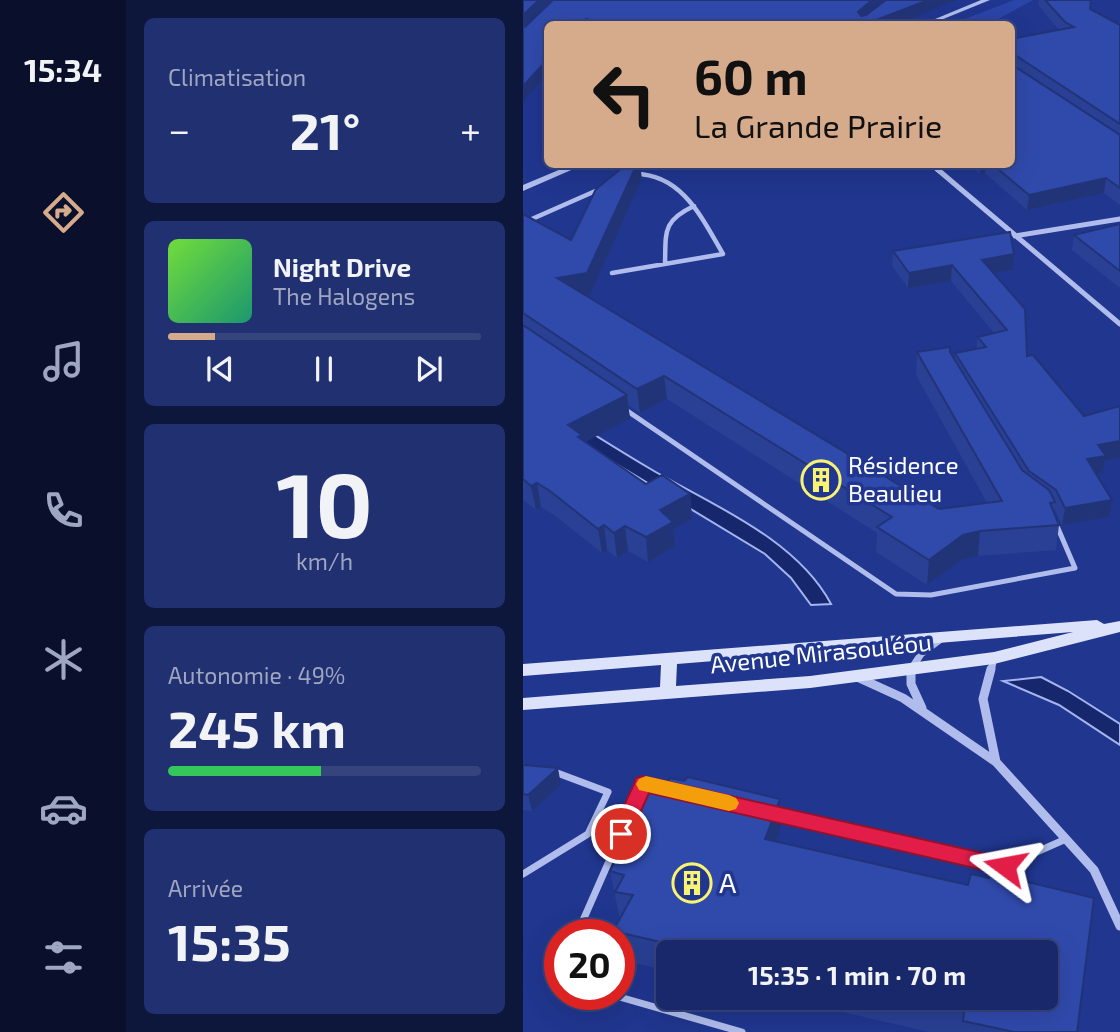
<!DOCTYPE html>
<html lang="fr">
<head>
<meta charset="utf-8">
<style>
	body { margin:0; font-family:"Exo 2",sans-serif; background:#213071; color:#f1f3f6; height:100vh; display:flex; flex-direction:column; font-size:26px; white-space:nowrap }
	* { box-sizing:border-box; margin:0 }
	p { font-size:23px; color:#9fa6c1 }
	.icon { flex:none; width:38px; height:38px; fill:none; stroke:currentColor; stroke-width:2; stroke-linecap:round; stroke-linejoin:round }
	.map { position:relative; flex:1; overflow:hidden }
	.panel { display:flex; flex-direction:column; gap:18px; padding:18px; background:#0d163b; width:397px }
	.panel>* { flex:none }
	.banner { position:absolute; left:21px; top:21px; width:471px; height:147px; border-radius:10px; box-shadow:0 7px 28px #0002,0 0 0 2px #36447e; background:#d6ab8b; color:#111; overflow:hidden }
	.speed { position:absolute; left:21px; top:919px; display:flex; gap:14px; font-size:35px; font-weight:700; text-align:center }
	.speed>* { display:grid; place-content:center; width:91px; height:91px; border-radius:50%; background:#18286b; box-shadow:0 7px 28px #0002,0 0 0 2px #36447e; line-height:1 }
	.speed .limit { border:10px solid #d22; background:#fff; color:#111 }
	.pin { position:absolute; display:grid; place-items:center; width:60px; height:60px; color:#fff; margin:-30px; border:4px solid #fff; border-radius:50%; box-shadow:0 2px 7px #0007 }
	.me { position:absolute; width:77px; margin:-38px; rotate:283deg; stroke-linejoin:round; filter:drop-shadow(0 0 5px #0008) }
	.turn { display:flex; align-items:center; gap:24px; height:147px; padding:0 35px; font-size:32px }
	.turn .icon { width:91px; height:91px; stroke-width:2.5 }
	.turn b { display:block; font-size:49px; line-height:60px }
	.big { font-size:52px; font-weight:700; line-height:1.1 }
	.panel .widget { flex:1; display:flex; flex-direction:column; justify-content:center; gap:10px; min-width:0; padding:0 24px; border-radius:10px; background:#213071 }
	.panel .dial { align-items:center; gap:0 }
	.dial b { font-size:91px; line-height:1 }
	.song { display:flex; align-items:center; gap:21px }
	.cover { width:84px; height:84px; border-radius:10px; background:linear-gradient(135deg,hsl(100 70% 55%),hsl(160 70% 35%)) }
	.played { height:7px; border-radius:4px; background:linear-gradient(90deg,#d6ab8b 15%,#36447e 15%) }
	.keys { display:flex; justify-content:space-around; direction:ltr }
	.heat { display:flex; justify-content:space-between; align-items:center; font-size:38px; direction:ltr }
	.charge { height:10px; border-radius:5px; background:linear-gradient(90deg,#34c759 49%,#36447e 0) }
	.trip { position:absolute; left:133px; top:940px; width:402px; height:70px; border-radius:10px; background:#18286b; box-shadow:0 7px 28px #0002,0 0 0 2px #36447e; font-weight:700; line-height:70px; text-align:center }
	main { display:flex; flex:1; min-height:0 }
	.tab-bar { display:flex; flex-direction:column; width:126px; justify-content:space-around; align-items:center; background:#0a102b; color:#9fa6c1 }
	.tab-bar .icon { width:49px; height:49px }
	.tab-bar .selected { color:#d6ab8b }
	.tab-bar b { font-size:32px; color:#f1f3f6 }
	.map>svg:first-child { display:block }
	.green { fill:#2a44a8 }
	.water { fill:#16276e; stroke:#a4b4ee; stroke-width:2 }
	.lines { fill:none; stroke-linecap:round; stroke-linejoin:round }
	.service-far2 { stroke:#b0bdec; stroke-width:4.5 }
	.service-far1 { stroke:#b0bdec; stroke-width:5 }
	.service { stroke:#b0bdec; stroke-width:7 }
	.minor-far3 { stroke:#b0bdec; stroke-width:4.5 }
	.minor-far2 { stroke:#b0bdec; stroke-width:5 }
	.minor-far1 { stroke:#b0bdec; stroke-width:7 }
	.minor { stroke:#b0bdec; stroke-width:9 }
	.tertiary { fill:#b0bdec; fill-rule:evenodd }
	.secondary { fill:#dce2f9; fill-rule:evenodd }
	.wall { fill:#294094 }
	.shaded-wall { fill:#223478 }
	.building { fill:#304aac; stroke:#223478; stroke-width:2 }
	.route { fill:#e11d48; stroke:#92132f; stroke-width:2 }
	.slow { fill:#f59e0b }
	.labels { text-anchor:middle; stroke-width:7; stroke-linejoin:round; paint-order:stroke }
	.poi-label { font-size:24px; fill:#fff; stroke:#20368f; text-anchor:start }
	.street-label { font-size:24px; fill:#fff; stroke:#20368f }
	.near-poi-label { font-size:28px; fill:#fff; stroke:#20368f; text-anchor:start }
</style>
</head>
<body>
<main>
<nav class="tab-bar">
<b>15:34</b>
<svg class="icon selected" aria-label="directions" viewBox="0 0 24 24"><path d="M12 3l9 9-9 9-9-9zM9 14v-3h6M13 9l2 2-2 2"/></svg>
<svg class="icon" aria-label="music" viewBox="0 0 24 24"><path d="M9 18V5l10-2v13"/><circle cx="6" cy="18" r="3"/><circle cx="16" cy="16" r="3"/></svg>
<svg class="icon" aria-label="phone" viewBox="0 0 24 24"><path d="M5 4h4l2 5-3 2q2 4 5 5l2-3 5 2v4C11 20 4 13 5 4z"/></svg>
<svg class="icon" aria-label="climate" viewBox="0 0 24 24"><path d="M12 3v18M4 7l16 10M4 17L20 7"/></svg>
<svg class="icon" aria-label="car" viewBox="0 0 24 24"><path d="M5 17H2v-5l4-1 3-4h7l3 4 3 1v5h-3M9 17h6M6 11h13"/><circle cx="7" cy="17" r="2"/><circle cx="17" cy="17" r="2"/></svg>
<svg class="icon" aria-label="filters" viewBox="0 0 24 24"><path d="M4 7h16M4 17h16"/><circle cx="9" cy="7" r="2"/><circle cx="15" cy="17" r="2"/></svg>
</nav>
<section class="panel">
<div class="widget"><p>Climatisation</p>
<div class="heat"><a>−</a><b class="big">21°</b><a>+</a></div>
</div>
<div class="widget">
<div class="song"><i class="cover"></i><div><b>Night Drive</b><p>The Halogens</p></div></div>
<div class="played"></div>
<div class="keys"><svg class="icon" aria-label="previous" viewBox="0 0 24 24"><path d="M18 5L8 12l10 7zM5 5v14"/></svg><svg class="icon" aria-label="pause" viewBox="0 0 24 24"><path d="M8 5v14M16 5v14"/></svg><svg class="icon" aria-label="next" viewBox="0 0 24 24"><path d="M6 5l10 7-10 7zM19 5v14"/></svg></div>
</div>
<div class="widget dial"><b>10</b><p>km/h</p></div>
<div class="widget"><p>Autonomie · 49%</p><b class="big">245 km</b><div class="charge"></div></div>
<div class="widget"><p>Arrivée</p><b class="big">15:35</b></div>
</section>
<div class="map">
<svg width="597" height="1032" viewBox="0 0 597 1032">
	<rect width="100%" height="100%" fill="#20368f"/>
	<!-- green -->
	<path class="green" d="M491,0H510L466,24H429Z"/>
	<!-- water -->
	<path class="water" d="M0,389C43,417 87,445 131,471C192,506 274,540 308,604L288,605L268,578L242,554L52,439Z
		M518,677L545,691L597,724V745L536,705L480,681Z"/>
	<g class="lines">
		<!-- service-far2 -->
		<path class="service-far2" d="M0,223L77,189
			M142,264C143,232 139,221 171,206
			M89,273L200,254C179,218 159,174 112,174"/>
		<!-- service-far1 -->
		<path class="service-far1" d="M100,408L373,594L408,595L552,568L534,526"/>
		<!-- service -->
		<path class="service" d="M253,814L482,866L543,839
			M0,874L65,834L85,792L29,771
			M54,934L120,784L144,789
			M37,973L34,979L37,980
			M86,994L219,1032"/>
		<!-- minor-far3 -->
		<path class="minor-far3" d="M408,164L416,171"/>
		<!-- minor-far2 -->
		<path class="minor-far2" d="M414,169L597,324
			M492,236L597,219"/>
		<!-- minor-far1 -->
		<path class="minor-far1" d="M387,671L398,654L418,639
			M468,671L471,658"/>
		<!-- minor -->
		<path class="minor" d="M388,669V684L399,708
			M468,669L460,699L473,762
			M334,677L380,698L473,762L571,870L597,926"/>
		<!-- tertiary -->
		<path class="tertiary" d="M458,0H467L408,24H400Z
			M50,164H62L0,191V185Z"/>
		<!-- secondary -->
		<path class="secondary" d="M574,620L581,624L597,621V632L471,664L287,688L0,710V698L137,687L138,665L0,676V664ZM550,632L471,652L287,676L153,686L154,664Z"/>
	</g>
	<!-- wall -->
	<path class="wall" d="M0,0H434L374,24H24Z
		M516,0H568L567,9L597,25V205L581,193L504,210L462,173L457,174L445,164H488V39L536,30L515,5Z
		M119,179L67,295L63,296L416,509L464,503L393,375L394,352L427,353L432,361V353L453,349L455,337L471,333L428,281L385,288L369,266L370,251L490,270L471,273L504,356L582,460L580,473L573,474L586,517L539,525L531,508V511L536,525L533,550L455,556L438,560L404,585L353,552L354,533L144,399L117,413L105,405L107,419L62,442L123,484L167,494L169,519L150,529L152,546L125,562L105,551L94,558L84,550L79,553L31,515L18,507L13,510L0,500V214L48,240Z
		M597,224V288L549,250L551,235Z
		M0,766L38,785L9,811L0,810Z
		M165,777L257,799L258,827L252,842L445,885L448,874L466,878L467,873L571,898L554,1032H406L259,998H523V952H145V971L96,959V934H91L90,931L97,920L87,871L126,792L138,793L147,778L161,781Z"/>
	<!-- shaded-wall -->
	<path class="shaded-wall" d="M16,0H30L0,29V15Z
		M349,0H363L335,24V12Z
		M405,0H434L374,24H343Z
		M492,55L491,68L488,69V57Z
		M24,60V75L0,101V86Z
		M24,128V143H23L21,129Z
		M114,164H117L119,179L67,295L37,300L34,278Z
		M458,164H463L462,173L457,174Z
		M583,178L581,193L504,210L506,195Z
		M491,254L490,270L458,275L459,260Z
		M429,265L428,281L385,288L386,273Z
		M141,376L144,399L117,413L114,389Z
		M104,395L107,419L60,443L45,425Z
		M597,441V458L582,460L580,473L561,476L564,459L575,445Z
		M14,483L18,507L13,510L8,486Z
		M167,494L169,519L150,529L152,546L125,562L123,537L137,510Z
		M589,500L586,517L539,525L542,508Z
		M81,525L84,550L79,553L75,529Z
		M102,526L105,551L94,558L91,533Z
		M457,531L455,556L438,560L404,585L406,560L440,535Z
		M35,768L38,785L9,811L5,795Z
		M257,799L258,827L243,867L242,839Z"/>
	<!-- building -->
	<path class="building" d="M0,0H16L0,15Z
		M30,0H349L335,12L338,16L343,15L363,0H405L343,24H80L63,19L58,24H24V60L0,86V27H2Z
		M522,0H568L567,9L597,25V124L492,55L488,57V39L551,27L542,22Z
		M488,64L597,135V188L583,178L506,195L469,164H488Z
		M104,164H114L64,273L34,278L416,509L479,501L394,352L427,347V352L499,470L526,490L532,502L527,503L536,525L457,531L440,535L406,560L354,527L369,517L141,376L114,389L0,313V214L48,240L73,189Z
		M597,224V271L551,235Z
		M487,232L491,254L459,260L502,309L504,356L510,355L561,416L597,406V441L575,445L583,456L564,459L589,500L542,508L533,490L506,471L432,353L463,347L455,337L484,330L429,265L386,273L370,251Z
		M0,325L104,395L45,425L59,435L55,437L123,484L139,475L167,494L137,510L150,522L123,537L102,526L91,533L81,525L75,529L27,491L14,483L8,486L0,479Z
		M1,765L35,768L5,795L0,794V766Z
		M165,777L257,799L242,839L445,885L448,874L466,878L467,873L571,898L554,1032H491L440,1021L441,1012L377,998H523V952H181L90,931L110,895L92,892L101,875L87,871L126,792L138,793L147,778L161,781Z"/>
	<!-- route -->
	<path class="route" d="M120,776L482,858L489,860L492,866L489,873L482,875L126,793L105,840L98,843L91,840L88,834L111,784L113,778Z"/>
	<!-- slow -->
	<path class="slow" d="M123,776L206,795L213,798L216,803L213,809L206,811L116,790L113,784L116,779Z"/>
	<!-- icons -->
	<defs>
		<g id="building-ring" transform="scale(2.0125)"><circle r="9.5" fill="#20368f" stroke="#f9f371" stroke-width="1.5"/><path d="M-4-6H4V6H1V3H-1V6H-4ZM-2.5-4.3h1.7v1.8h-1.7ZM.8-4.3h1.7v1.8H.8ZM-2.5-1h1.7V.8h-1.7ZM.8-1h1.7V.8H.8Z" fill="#f9f371"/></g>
	</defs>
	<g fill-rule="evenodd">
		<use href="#building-ring" x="298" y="480"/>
		<use href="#building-ring" x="169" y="883"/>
	</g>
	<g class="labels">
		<!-- poi labels -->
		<g class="poi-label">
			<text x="325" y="474">Résidence<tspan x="325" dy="28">Beaulieu</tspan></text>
		</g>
		<!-- street labels -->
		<g class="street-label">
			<text transform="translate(298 654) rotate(-6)" y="8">Avenue Mirasouléou</text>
		</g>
		<!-- near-poi labels -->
		<g class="near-poi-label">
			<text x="196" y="893">A</text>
		</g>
	</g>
</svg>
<div class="speed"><div class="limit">20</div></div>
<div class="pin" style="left:98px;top:834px;background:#d93025"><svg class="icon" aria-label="arrive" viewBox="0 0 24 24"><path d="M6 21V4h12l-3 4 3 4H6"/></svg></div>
<svg class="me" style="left:482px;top:866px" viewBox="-20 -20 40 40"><path d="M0-17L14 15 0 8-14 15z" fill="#e11d48" stroke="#fff" stroke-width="4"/></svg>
<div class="trip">15:35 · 1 min · 70 m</div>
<div class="banner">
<div class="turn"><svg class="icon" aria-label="left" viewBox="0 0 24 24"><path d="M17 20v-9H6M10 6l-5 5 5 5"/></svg><div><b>60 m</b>La Grande Prairie</div></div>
</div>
</div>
</main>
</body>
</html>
